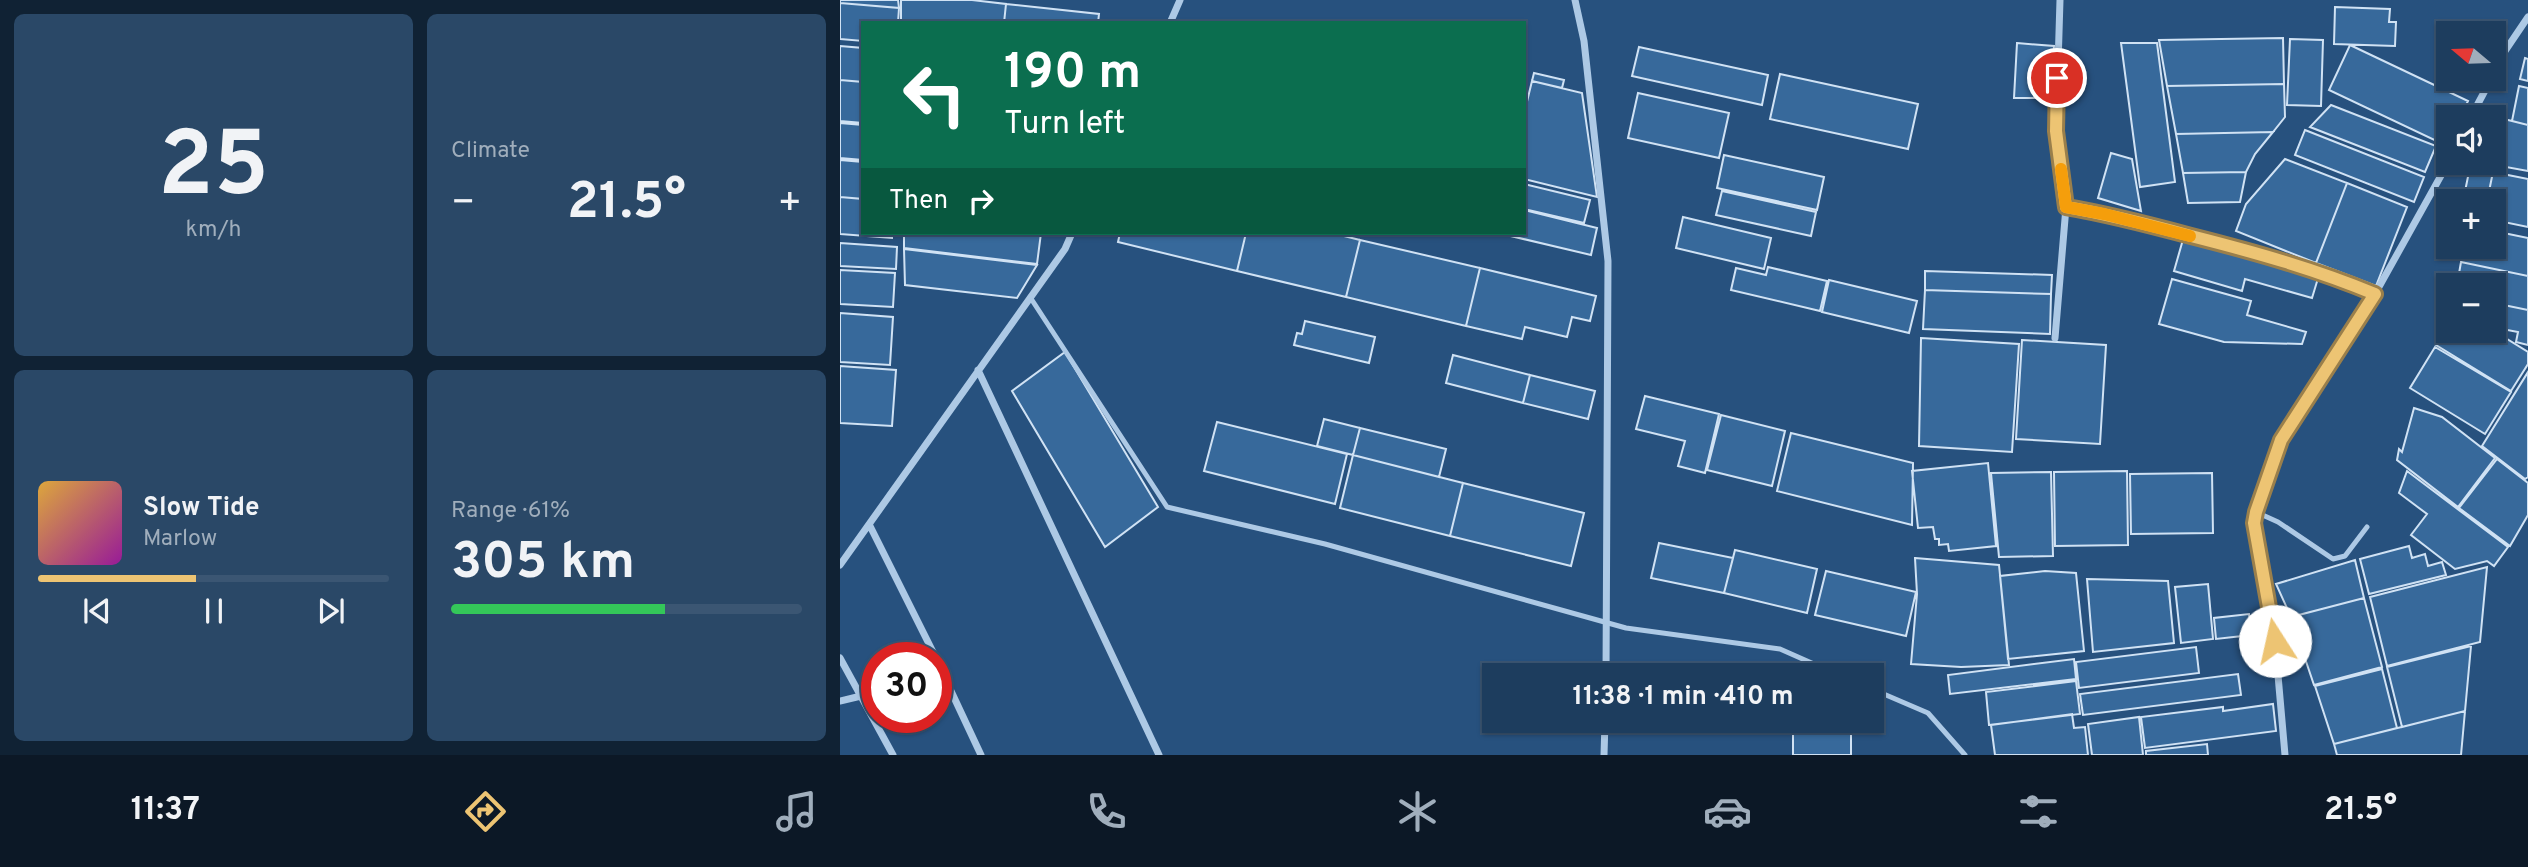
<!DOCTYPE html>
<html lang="en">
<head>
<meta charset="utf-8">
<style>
	body { margin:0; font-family:Overpass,sans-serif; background:#2a4867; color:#f1f3f6; height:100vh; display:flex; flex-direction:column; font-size:26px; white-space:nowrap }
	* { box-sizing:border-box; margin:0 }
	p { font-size:23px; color:#a0aebc }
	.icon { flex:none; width:38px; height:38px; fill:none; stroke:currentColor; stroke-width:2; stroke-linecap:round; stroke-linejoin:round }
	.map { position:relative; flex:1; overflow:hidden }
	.details { display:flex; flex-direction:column; gap:14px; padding:14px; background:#102234; width:840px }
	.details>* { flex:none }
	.banner { position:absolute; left:21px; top:21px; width:665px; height:214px; border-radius:0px; box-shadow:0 2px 5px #0004,0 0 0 2px #3b5673; background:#0b6e4f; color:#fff; overflow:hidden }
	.needle { width:46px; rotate:289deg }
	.tools { position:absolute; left:1596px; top:21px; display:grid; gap:14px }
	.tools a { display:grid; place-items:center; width:70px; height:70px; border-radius:0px; background:#1d3d5e; box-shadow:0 2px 5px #0004,0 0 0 2px #3b5673; font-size:35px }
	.speed { position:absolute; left:21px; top:642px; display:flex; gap:14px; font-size:35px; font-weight:700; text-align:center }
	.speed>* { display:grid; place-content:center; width:91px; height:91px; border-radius:50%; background:#1d3d5e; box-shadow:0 2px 5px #0004,0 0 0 2px #3b5673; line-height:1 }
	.speed .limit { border:10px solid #d22; background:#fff; color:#111 }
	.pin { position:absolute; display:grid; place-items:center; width:60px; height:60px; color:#fff; margin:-30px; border:4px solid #fff; border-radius:50%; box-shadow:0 2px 7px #0007 }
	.me { position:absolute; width:77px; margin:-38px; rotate:350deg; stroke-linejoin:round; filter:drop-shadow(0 0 5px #0008) }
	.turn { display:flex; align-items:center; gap:24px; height:147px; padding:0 28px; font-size:32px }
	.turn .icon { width:91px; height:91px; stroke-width:2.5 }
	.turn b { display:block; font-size:49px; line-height:60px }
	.then { display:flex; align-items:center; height:66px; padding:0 28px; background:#0003; gap:14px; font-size:26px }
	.big { font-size:52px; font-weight:700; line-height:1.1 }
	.details .widget { flex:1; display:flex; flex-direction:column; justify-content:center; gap:10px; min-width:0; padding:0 24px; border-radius:10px; background:#2a4867 }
	.details .dial { align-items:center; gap:0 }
	.dial b { font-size:91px; line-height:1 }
	.song { display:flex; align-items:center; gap:21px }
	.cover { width:84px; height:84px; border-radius:10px; background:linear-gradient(135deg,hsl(40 70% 55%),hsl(300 70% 35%)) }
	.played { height:7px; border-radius:4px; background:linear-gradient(90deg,#edc473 45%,#3b5673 45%) }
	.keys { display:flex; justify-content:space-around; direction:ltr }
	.heat { display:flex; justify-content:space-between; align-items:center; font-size:38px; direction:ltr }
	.charge { height:10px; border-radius:5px; background:linear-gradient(90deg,#34c759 61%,#3b5673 0) }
	.details .tiles { flex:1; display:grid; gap:14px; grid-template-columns:repeat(2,1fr) }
	.trip { position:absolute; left:642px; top:663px; width:402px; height:70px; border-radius:0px; background:#1d3d5e; box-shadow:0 2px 5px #0004,0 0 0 2px #3b5673; font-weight:700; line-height:70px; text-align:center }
	.tabs { display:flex; height:112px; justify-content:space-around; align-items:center; background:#0c1826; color:#a0aebc }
	.tabs .icon { width:49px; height:49px }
	.tabs .on { color:#edc473 }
	.tabs b { font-size:32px; color:#f1f3f6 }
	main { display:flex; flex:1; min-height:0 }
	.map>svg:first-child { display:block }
	.building { fill:#37699b; stroke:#d0e2f4; stroke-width:2 }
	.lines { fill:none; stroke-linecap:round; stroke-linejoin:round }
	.service { stroke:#adc9e5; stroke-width:5 }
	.minor { stroke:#adc9e5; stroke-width:7 }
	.route-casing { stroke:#9a7f4b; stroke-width:18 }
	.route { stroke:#edc473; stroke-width:12 }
	.slow { stroke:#f59e0b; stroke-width:12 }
</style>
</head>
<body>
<main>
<section class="details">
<div class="tiles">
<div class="widget dial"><b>25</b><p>km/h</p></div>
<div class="widget"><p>Climate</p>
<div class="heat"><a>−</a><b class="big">21.5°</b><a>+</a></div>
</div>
<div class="widget">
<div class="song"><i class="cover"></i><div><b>Slow Tide</b><p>Marlow</p></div></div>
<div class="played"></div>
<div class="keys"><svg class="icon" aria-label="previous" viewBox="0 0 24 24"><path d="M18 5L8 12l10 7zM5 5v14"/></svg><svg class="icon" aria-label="pause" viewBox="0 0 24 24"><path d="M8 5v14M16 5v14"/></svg><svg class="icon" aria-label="next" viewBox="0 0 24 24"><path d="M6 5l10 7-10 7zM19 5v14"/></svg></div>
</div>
<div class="widget"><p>Range · 61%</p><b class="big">305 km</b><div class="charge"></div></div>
</div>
</section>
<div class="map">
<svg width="1688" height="755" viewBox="0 0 1688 755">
	<rect width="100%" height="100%" fill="#27517e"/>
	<!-- building -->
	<path class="building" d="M0,0H58L59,8L0,3Z
		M61,0H132L166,4L164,23H61Z
		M0,3L59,8L58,23H23V41L0,39Z
		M166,4L259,14L258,23H164Z
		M1495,7L1550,9L1549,22H1556L1555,46L1494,44Z
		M1443,38L1444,84L1327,86L1319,40Z
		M1450,39L1483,40L1481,106L1447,105Z
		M1177,43L1214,46L1210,98H1174Z
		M1281,43H1317L1335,182L1300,187Z
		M1510,45L1628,101L1620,117H1608L1607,146L1489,90Z
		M0,46L23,48V82L0,80Z
		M799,47L928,75L922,105L792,76Z
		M1685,58L1688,59V81L1680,79Z
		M694,73L724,80L722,88L692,81Z
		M940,74L1078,104L1068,149L930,119Z
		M0,80L23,82V123L0,121Z
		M692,81L742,93L757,197L684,179V114Z
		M1444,84L1445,117L1433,132L1336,134L1327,86Z
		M1679,86L1688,88V125L1672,121Z
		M798,93L889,113L879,158L788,138Z
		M1491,105L1596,146L1585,172L1470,127Z
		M1664,119L1688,125V171L1655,165Z
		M0,123L23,125V160L0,158Z
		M1465,130L1584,177L1574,202L1455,155Z
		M1433,132L1415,154L1406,172L1343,173L1336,134Z
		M1271,153L1292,159L1301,211L1258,198Z
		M884,155L984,177L977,210L877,188Z
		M1445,159L1507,183L1476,263L1396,231L1406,204Z
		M0,160L23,162V199L0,197Z
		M1630,167L1653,172L1647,201H1623Z
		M1406,172L1400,202L1348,203L1343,173Z
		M1653,172L1688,179V227L1654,220V201H1647Z
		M1507,183L1567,207L1536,286L1476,263Z
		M684,184L750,200L744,223L684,209Z
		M882,191L976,212L971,236L876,215Z
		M0,197L23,199V233H52V238L0,234Z
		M684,210L757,228L751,255L658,233H684Z
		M843,217L931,238L924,269L836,248Z
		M1654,231L1688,238V276L1621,262L1624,247H1654Z
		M64,233H201L197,264L64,248Z
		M280,233H406L397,271L278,242Z
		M406,233H492L520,240L506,297L397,271Z
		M1344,236L1479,275L1472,298L1405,279L1402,291L1334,271Z
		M520,240L640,268L626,326L506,297Z
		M0,243L57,247L56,269L0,266Z
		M64,249L197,265L177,298L65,285Z
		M1621,262L1688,276V310L1654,303V285H1617Z
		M928,267L987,281L980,311L891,290L896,268L926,275Z
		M640,268L756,296L750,321L732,317L727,337L685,327L682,339L626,326Z
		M0,270L55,273L53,307L0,304Z
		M1085,271L1212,275L1211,294L1085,290Z
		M1332,279L1411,301L1407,315L1466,332L1462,344L1384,342L1319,324Z
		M989,280L1077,301L1069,333L982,312Z
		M1085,290L1211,294L1210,334L1083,329Z
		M1654,303L1688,310V345L1676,342L1678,332L1657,328L1660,317L1654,316Z
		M0,313L53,317L50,365L0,362Z
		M465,321L535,337L529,363L454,345L457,333L462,334Z
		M1608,326V331H1654L1688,352V364L1671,391L1596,345Z
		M1081,338L1179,344L1172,452L1079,446Z
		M1182,340L1266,345L1260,444L1176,439Z
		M1595,347L1671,392L1645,434L1570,388Z
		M225,352L318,507L265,547L172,391Z
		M613,355L690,375L683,403L606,383Z
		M0,366L56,370L52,426L0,423Z
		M1688,372V477L1685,479L1642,446Z
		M690,375L755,391L748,419L683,403Z
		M805,396L879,414L865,473L838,466L845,441L796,429Z
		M1574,408L1602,417L1655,458L1618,507L1557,460L1559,449L1562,452Z
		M881,415L945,431L932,486L867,470Z
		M484,419L520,428L513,455L477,446Z
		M377,422L507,454L495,504L364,471Z
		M520,428L606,449L599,477L513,455Z
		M951,433L1073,463L1072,525L937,491Z
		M513,455L623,483L610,536L500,508Z
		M1657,459L1688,483V515L1670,546L1619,508Z
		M1148,463L1156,546L1109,551L1108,544L1099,545V539H1095L1093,527L1078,528L1072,471Z
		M1287,471L1288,545L1215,546L1214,472Z
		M1567,471L1668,547L1654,566L1647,561L1615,569L1571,535L1587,514L1559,493Z
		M1211,472L1213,556L1159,557L1151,473Z
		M1372,473L1373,533L1291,534L1290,474Z
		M623,483L744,513L731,566L610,536Z
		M819,543L893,558L884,593L811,578Z
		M1569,546L1572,558L1585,554L1588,566L1602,562L1606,575L1529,594L1520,559Z
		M895,550L977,569L967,613L884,593Z
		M1075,558L1159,565L1169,665L1121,667L1071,664L1077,594Z
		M1515,560L1524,598L1451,617L1436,584Z
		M1647,567L1640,642L1547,666L1530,597Z
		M986,571L1076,592L1066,636L975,615Z
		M1205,571L1236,573L1244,651L1168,659L1160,576Z
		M1247,579L1328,581L1334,643L1253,652Z
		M1368,584L1373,639L1341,643L1335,587Z
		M1524,598L1542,667L1474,685L1451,617Z
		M1409,614L1411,635L1376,639L1374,618Z
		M1631,646L1625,711L1562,727L1547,667Z
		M1356,647L1359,673L1239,688L1236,662Z
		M1234,659L1236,679L1110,694L1108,675Z
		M1542,669L1557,728L1494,744L1475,686Z
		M1398,674L1401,695L1243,715L1240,694Z
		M1236,681L1240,714L1149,725L1146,692Z
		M1433,704L1436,731L1305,748L1301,717L1383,707V711Z
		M1625,711L1621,755H1497L1494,744Z
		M1232,714L1234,728L1245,727L1248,755H1155L1151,725Z
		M1299,717L1303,755H1252L1248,724Z
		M953,721H1011V755H953Z
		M1367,744L1368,755H1306V751Z"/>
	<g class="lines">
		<!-- service -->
		<path class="service" d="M1226,207C1330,225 1438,254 1535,294
			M190,297L327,507L485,544L786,628L940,649L1001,676
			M1416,512L1438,522L1493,559L1505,556L1527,527
			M1032,689L1088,713L1125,755"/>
		<!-- minor -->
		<path class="minor" d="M735,0L744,41L768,261L766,676
			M330,23L340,0
			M1654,72L1663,54L1688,17
			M1631,117L1651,79
			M1215,338L1226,207L1216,131L1220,0
			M138,370L319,755
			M30,526L96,658
			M0,565L225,249L232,233
			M0,658L53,755
			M96,659L141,755
			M0,701L21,696
			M764,755L765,721
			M1445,755L1435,641L1414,523L1416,512L1441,440L1535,294L1608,163"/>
	</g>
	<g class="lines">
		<!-- route casing -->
		<g class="route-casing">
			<path id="route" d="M1217,78L1216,131L1226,207C1268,214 1310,225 1351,236C1414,252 1475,269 1535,294L1441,440L1416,512L1414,523L1435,641"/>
		</g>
		<!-- route -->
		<use href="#route" class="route"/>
		<!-- slow -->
		<path class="slow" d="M1221,169L1226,207L1264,214L1350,236"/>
	</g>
</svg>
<div class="tools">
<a><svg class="needle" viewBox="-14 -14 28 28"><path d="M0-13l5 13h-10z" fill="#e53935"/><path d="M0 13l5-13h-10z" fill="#a0aebc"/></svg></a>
<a><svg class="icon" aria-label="sound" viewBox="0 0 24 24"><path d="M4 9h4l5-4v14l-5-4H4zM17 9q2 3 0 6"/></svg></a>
<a>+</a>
<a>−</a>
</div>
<div class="speed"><div class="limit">30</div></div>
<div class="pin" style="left:1217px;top:78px;background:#d93025"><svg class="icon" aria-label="arrive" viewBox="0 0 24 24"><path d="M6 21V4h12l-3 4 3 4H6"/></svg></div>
<svg class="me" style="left:1435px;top:641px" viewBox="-20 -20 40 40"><circle r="19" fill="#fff"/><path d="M0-13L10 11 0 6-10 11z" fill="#edc473"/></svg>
<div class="trip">11:38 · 1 min · 410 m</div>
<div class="banner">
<div class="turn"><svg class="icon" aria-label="left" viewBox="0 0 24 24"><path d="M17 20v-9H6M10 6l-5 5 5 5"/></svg><div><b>190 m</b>Turn left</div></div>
<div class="then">Then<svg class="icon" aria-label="right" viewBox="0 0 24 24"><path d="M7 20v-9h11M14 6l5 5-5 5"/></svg></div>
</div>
</div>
</main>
<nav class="tabs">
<b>11:37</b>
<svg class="icon on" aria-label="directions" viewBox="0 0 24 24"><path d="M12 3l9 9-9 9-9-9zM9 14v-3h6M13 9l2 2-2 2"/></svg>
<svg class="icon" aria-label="music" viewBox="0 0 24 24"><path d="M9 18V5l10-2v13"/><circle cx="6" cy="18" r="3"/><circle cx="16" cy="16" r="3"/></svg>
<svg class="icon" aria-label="phone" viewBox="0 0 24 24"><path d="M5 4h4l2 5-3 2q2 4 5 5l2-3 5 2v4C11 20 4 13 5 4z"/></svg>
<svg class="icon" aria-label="climate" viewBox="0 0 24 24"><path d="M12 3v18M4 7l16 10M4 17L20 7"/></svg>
<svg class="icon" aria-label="car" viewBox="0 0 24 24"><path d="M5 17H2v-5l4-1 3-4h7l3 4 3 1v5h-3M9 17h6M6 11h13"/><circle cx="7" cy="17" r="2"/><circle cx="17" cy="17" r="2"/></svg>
<svg class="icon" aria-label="filters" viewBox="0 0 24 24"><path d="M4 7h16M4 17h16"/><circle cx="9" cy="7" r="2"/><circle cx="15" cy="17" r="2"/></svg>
<b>21.5°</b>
</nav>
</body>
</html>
